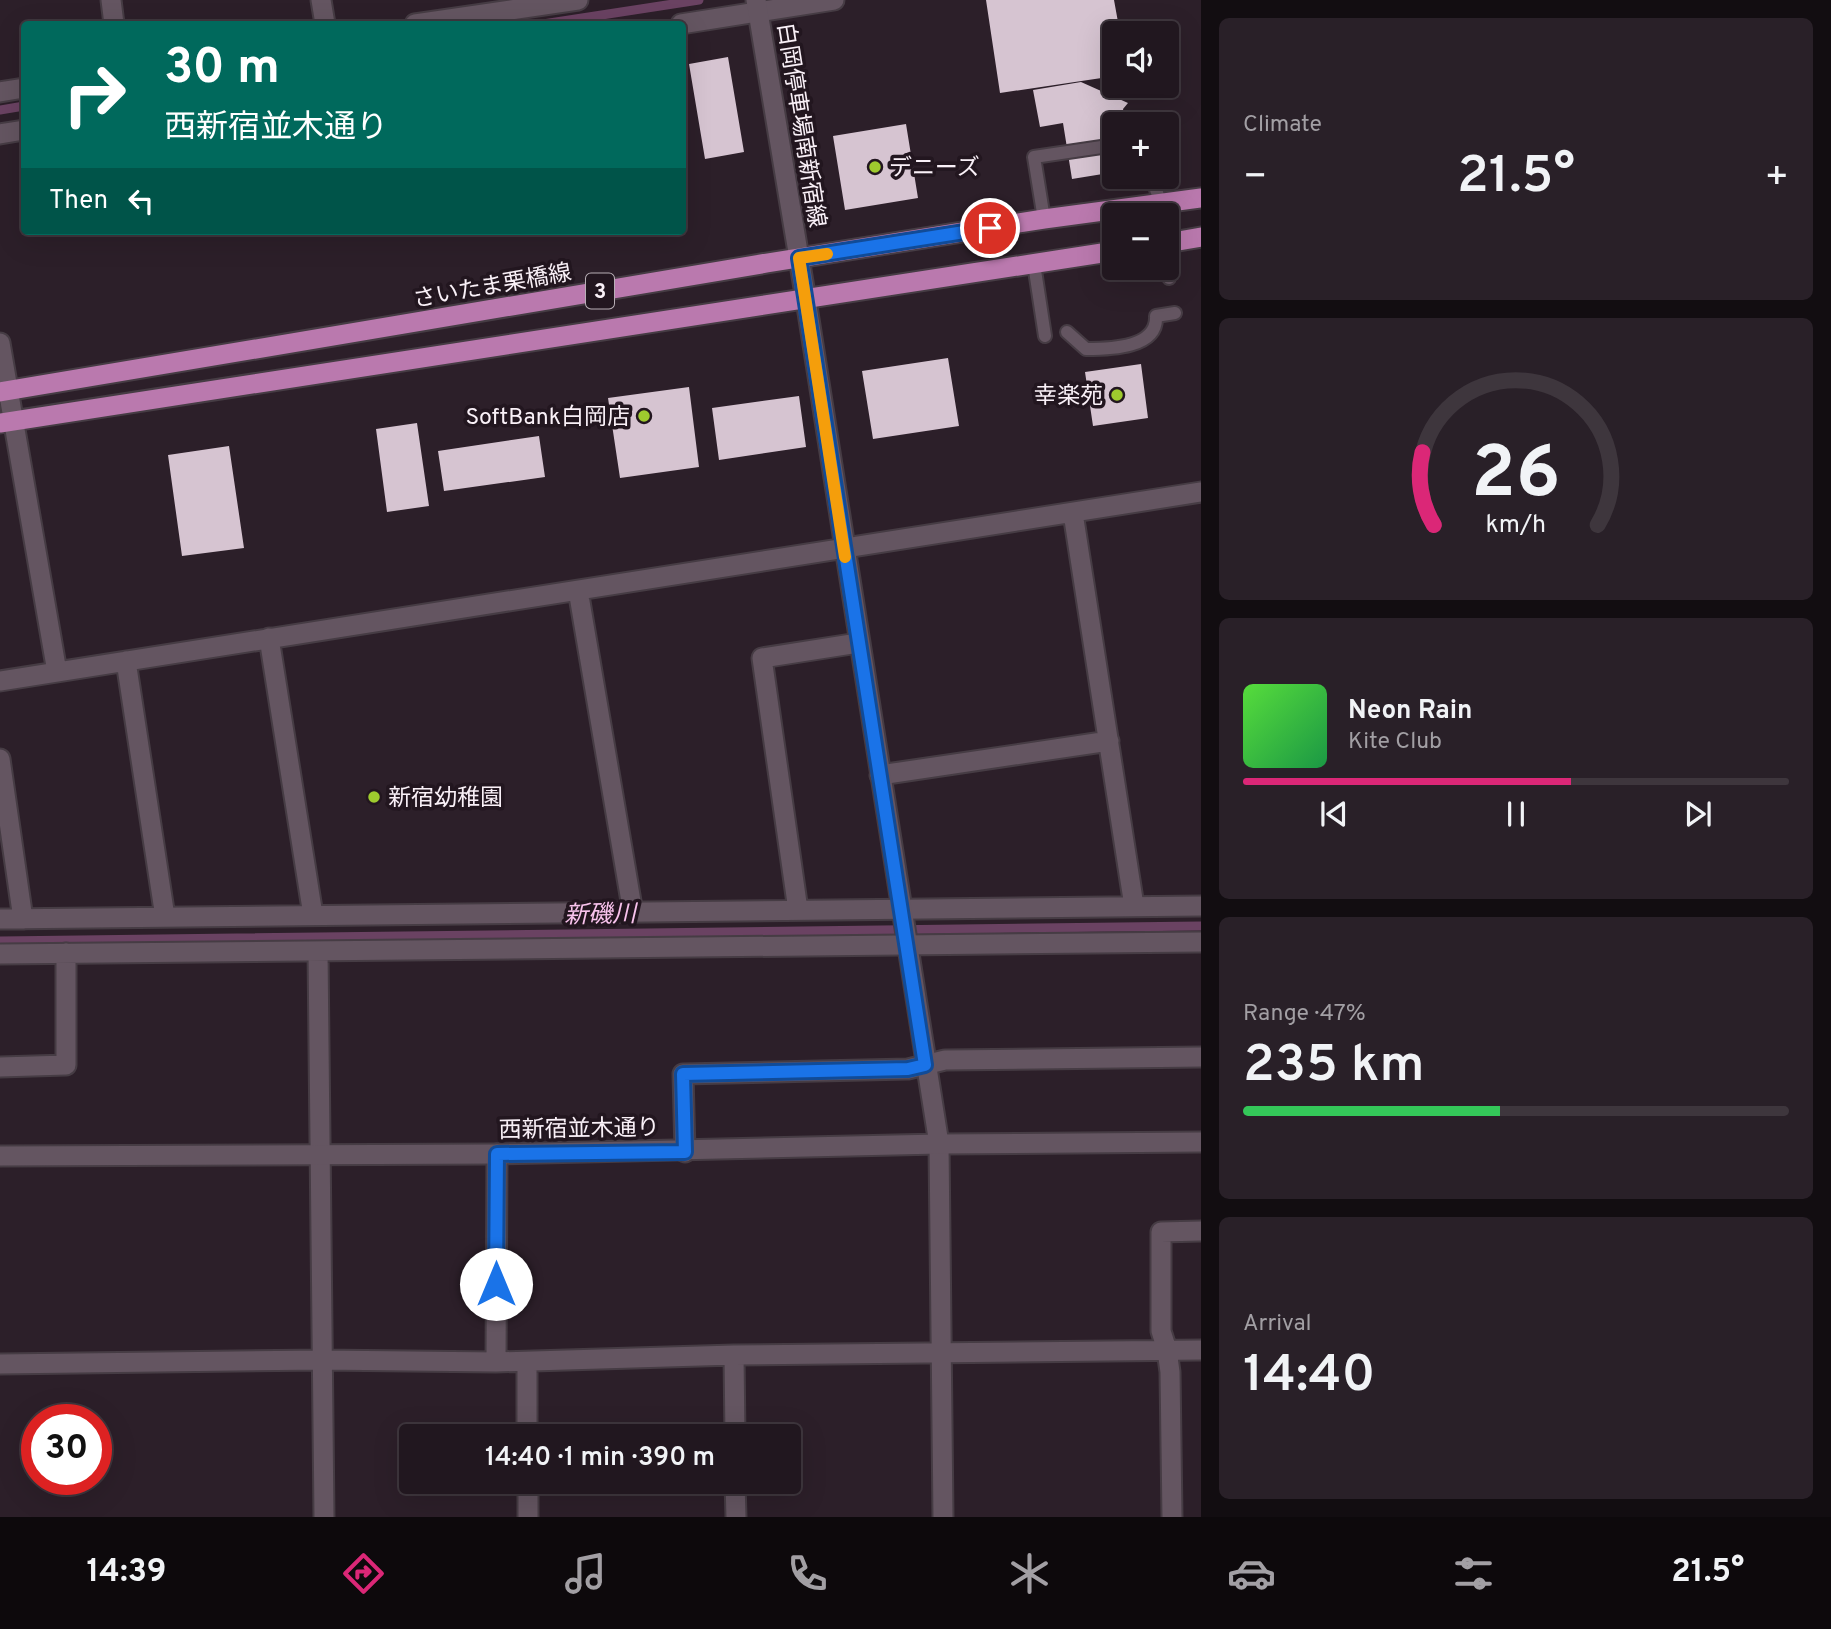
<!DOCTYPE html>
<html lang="en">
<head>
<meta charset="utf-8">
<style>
	body { margin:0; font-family:Overpass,"Noto Sans JP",sans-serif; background:#292028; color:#f1f3f6; height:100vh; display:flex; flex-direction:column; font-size:26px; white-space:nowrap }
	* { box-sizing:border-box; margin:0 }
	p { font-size:23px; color:#a29fa4 }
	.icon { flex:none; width:38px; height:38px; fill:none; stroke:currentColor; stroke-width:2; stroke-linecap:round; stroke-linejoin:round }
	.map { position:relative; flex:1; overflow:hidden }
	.drawer { display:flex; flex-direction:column; gap:18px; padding:18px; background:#120d11; width:630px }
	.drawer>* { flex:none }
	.top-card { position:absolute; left:21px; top:21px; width:665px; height:214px; border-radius:7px; box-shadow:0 7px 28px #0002,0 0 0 2px #3e363d; background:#00695c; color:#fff; overflow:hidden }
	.buttons { position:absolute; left:1102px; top:21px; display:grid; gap:14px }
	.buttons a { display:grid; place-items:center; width:77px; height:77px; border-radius:7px; background:#21171f; box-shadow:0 7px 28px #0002,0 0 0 2px #3e363d; font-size:35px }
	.speed { position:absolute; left:21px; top:1404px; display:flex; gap:14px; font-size:35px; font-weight:700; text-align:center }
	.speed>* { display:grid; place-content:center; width:91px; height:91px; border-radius:50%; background:#21171f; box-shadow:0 7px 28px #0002,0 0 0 2px #3e363d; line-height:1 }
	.speed .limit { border:10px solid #d22; background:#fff; color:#111 }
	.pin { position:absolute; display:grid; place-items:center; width:60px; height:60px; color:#fff; margin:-30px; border:4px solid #fff; border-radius:50%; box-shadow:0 2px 7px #0007 }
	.me { position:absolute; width:77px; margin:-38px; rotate:0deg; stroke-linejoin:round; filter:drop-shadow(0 0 5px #0008) }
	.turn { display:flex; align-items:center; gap:24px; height:147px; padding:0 28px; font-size:32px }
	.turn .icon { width:91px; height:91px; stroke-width:2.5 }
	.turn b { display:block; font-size:49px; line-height:60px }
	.then { display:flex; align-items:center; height:66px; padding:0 28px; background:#0003; gap:14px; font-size:26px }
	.big { font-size:52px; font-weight:600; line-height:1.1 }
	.drawer .card { flex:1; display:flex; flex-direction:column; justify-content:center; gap:10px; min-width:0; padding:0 24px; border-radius:10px; background:#292028 }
	.drawer .dial { align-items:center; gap:0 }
	.dial svg { height:182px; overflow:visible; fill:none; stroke:#3e363d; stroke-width:7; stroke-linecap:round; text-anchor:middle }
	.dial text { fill:#f1f3f6; stroke:none }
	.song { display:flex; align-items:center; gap:21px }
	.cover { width:84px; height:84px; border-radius:10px; background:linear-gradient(135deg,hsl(110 70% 55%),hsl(140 70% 35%)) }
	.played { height:7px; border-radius:4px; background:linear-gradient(90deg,#db2777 60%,#3e363d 60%) }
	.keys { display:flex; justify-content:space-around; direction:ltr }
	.heat { display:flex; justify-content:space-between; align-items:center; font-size:38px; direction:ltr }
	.charge { height:10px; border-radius:5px; background:linear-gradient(90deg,#34c759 47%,#3e363d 0) }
	.trip { position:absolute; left:399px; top:1424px; width:402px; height:70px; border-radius:7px; background:#21171f; box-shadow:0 7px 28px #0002,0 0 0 2px #3e363d; font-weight:600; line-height:70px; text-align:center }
	.dock { display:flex; height:112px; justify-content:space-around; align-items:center; background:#0d090c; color:#a29fa4 }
	.dock .icon { width:49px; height:49px }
	.dock .active { color:#db2777 }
	.dock b { font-size:32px; color:#f1f3f6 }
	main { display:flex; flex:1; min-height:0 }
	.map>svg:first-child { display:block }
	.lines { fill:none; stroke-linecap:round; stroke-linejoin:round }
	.stream { stroke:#6a4262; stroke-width:9 }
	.building { fill:#d6c4d1 }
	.service-casing { stroke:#463c44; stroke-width:16 }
	.minor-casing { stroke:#463c44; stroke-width:23 }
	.tertiary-casing { stroke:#463c44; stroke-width:23 }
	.secondary-casing { stroke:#463c44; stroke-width:23 }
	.primary-casing { stroke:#463c44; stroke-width:23 }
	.service { stroke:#645561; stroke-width:12 }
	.minor { stroke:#645561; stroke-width:19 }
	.tertiary { stroke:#645561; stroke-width:19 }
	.secondary { stroke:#645561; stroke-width:19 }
	.primary { stroke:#ba79ae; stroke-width:19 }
	.route-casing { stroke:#114b97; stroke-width:18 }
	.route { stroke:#1a73e8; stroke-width:12 }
	.slow { stroke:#f59e0b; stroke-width:12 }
	.poi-dot { fill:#9eca2e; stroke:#22161f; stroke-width:2.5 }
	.labels { text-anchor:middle; stroke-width:7; stroke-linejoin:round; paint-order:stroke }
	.shield { fill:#22161f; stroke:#b8afb6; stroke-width:2 }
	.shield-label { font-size:21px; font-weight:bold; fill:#f9f0f7 }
	.street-label { font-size:23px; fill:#f9f0f7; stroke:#22161f }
	.poi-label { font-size:23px; fill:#f9f0f7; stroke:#22161f; text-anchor:start }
	.water-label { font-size:24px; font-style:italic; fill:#f9c3ed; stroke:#22161f }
</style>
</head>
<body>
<main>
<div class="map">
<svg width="1201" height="1517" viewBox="0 0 1201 1517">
	<rect width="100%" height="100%" fill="#2c1f29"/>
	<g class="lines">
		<!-- stream -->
		<path class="stream" d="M543,24L699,0
			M0,110L24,106
			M0,941L1201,926"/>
	</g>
	<!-- building -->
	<path class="building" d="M986,0H1114L1120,33H1115V76L1000,93Z
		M728,57L744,152L705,159L689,64Z
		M1081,82L1128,103L1123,109L1126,124H1115V172L1072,179L1063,123L1040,127L1033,90Z
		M906,124L918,198L845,210L833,136Z
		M948,358L959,426L873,439L862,371Z
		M1141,364L1148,418L1093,426L1085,372Z
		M689,387L699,467L620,478L608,398Z
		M799,396L806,447L719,460L712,408Z
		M417,423L429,506L387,512L376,429Z
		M539,436L545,477L444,491L438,451Z
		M229,446L244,548L182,556L168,455Z"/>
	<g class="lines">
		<!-- service casing -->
		<g class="service-casing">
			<path id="service" d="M1152,177L1160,202
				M1044,219L1034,157L1115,145
				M1034,264L1045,336
				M1167,268L1169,278
				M1067,332L1086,349C1111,349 1158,348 1156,316L1175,313"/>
		</g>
		<!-- minor casing -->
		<g class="minor-casing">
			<path id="minor" d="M111,0L114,24
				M321,0L325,24
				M415,24L578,0
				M681,24L834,0
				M0,92L24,88
				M0,134L24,130
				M0,343L57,672
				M1073,513L1134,906
				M578,590L633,913
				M269,638L313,915
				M126,661L165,917
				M0,681L1201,492
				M0,759L23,919
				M880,775L1109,741
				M798,910L762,658L858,643
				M0,919L1201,906
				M318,951L324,1517
				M0,954L1201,942
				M0,1067L66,1065V953
				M939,1144L943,1517
				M685,1152L683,1074L908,1069L945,1060L1201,1057
				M734,1355L735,1437
				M496,1362L497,1154
				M527,1362V1437
				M0,1364L322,1360L496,1362L734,1355L1201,1350
				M528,1482V1517
				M735,1482L736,1517
				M1172,1517L1170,1372L1167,1350L1161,1331V1232L1201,1231"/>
		</g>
		<!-- tertiary casing -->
		<g class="tertiary-casing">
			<path id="tertiary" d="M806,300L939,1144
				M0,1156L497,1154L939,1144L1201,1142"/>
		</g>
		<!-- secondary casing -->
		<g class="secondary-casing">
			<path id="secondary" d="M756,0L806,300"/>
		</g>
		<!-- primary casing -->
		<g class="primary-casing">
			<path id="primary" d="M1167,243L1201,237
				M0,392L767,263L1044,219L1201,198
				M0,423L1115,251"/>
		</g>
		<!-- service -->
		<use href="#service" class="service"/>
		<!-- minor -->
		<use href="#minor" class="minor"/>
		<!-- tertiary -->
		<use href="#tertiary" class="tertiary"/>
		<!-- secondary -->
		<use href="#secondary" class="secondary"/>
		<!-- primary -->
		<use href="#primary" class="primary"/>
	</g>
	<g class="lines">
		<!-- route casing -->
		<g class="route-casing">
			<path id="route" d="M496,1284L497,1154L685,1152L683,1074L908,1069L925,1065L799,258L990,228"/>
		</g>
		<!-- route -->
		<use href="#route" class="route"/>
		<!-- slow -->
		<path class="slow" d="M827,254L799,258L845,557"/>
	</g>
	<!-- markers -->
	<g class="poi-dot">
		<circle cx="875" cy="167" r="7"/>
		<circle cx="1117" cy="395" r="7"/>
		<circle cx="644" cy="416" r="7"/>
		<circle cx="374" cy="797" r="7"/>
	</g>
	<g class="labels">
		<!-- shield labels -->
		<rect class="shield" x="586" y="273.5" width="28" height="35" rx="5"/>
		<g class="shield-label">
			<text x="600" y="298">3</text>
		</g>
		<!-- street labels -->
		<g class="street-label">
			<text transform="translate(802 125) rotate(81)" y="8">白岡停車場南新宿線</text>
			<text transform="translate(492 285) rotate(-10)" y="8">さいたま栗橋線</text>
			<text transform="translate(579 1128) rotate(-1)" y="8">西新宿並木通り</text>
		</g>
		<!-- poi labels -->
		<g class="poi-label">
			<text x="889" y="175">デニーズ</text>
			<text x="1103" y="403" text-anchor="end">幸楽苑</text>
			<text x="630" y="424" text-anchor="end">SoftBank白岡店</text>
			<text x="388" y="805">新宿幼稚園</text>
		</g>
		<!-- water labels -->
		<g class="water-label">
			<text transform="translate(600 914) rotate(-1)" y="8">新磯川</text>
		</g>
	</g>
</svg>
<div class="buttons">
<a><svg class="icon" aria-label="sound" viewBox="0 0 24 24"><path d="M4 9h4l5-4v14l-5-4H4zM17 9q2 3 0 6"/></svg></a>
<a>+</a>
<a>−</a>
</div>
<div class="speed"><div class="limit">30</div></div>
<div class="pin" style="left:990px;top:228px;background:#d93025"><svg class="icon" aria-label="arrive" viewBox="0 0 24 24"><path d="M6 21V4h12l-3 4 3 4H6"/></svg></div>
<svg class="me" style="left:496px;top:1284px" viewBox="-20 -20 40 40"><circle r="19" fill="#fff"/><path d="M0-13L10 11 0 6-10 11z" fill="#1a73e8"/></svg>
<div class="trip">14:40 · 1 min · 390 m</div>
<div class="top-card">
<div class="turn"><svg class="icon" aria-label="right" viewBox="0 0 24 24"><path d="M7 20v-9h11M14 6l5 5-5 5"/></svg><div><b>30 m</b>西新宿並木通り</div></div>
<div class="then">Then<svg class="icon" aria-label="left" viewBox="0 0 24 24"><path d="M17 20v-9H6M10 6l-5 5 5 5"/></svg></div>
</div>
</div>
<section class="drawer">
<div class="card"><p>Climate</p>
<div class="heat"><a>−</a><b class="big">21.5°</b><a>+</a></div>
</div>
<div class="card dial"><svg viewBox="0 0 100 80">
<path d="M14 69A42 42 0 1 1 86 69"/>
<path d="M14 69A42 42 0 0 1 9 37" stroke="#db2777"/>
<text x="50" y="56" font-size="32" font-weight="700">26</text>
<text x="50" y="72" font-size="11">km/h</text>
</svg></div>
<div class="card">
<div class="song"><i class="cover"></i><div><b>Neon Rain</b><p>Kite Club</p></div></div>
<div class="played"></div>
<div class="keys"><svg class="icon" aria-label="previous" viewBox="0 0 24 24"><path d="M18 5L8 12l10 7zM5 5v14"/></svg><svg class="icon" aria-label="pause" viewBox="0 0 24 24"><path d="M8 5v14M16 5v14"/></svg><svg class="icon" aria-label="next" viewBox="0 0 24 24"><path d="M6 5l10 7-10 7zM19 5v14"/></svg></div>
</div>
<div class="card"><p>Range · 47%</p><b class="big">235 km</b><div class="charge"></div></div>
<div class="card"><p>Arrival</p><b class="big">14:40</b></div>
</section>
</main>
<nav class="dock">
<b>14:39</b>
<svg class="icon active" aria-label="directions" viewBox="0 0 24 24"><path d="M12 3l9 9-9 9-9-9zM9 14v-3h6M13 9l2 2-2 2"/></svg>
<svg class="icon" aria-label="music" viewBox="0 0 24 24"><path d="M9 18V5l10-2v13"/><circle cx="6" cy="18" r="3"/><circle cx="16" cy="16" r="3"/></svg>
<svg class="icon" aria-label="phone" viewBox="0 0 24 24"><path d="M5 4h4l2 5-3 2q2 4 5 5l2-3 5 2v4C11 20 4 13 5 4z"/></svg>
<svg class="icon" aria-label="climate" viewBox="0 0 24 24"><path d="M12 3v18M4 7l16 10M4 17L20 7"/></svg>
<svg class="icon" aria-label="car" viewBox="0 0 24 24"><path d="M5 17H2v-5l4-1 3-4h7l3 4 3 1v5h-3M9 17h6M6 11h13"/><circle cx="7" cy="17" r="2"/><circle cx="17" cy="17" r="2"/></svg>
<svg class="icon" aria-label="filters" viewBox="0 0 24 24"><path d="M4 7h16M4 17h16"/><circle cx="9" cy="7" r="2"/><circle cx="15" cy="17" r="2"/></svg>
<b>21.5°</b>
</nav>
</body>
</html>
